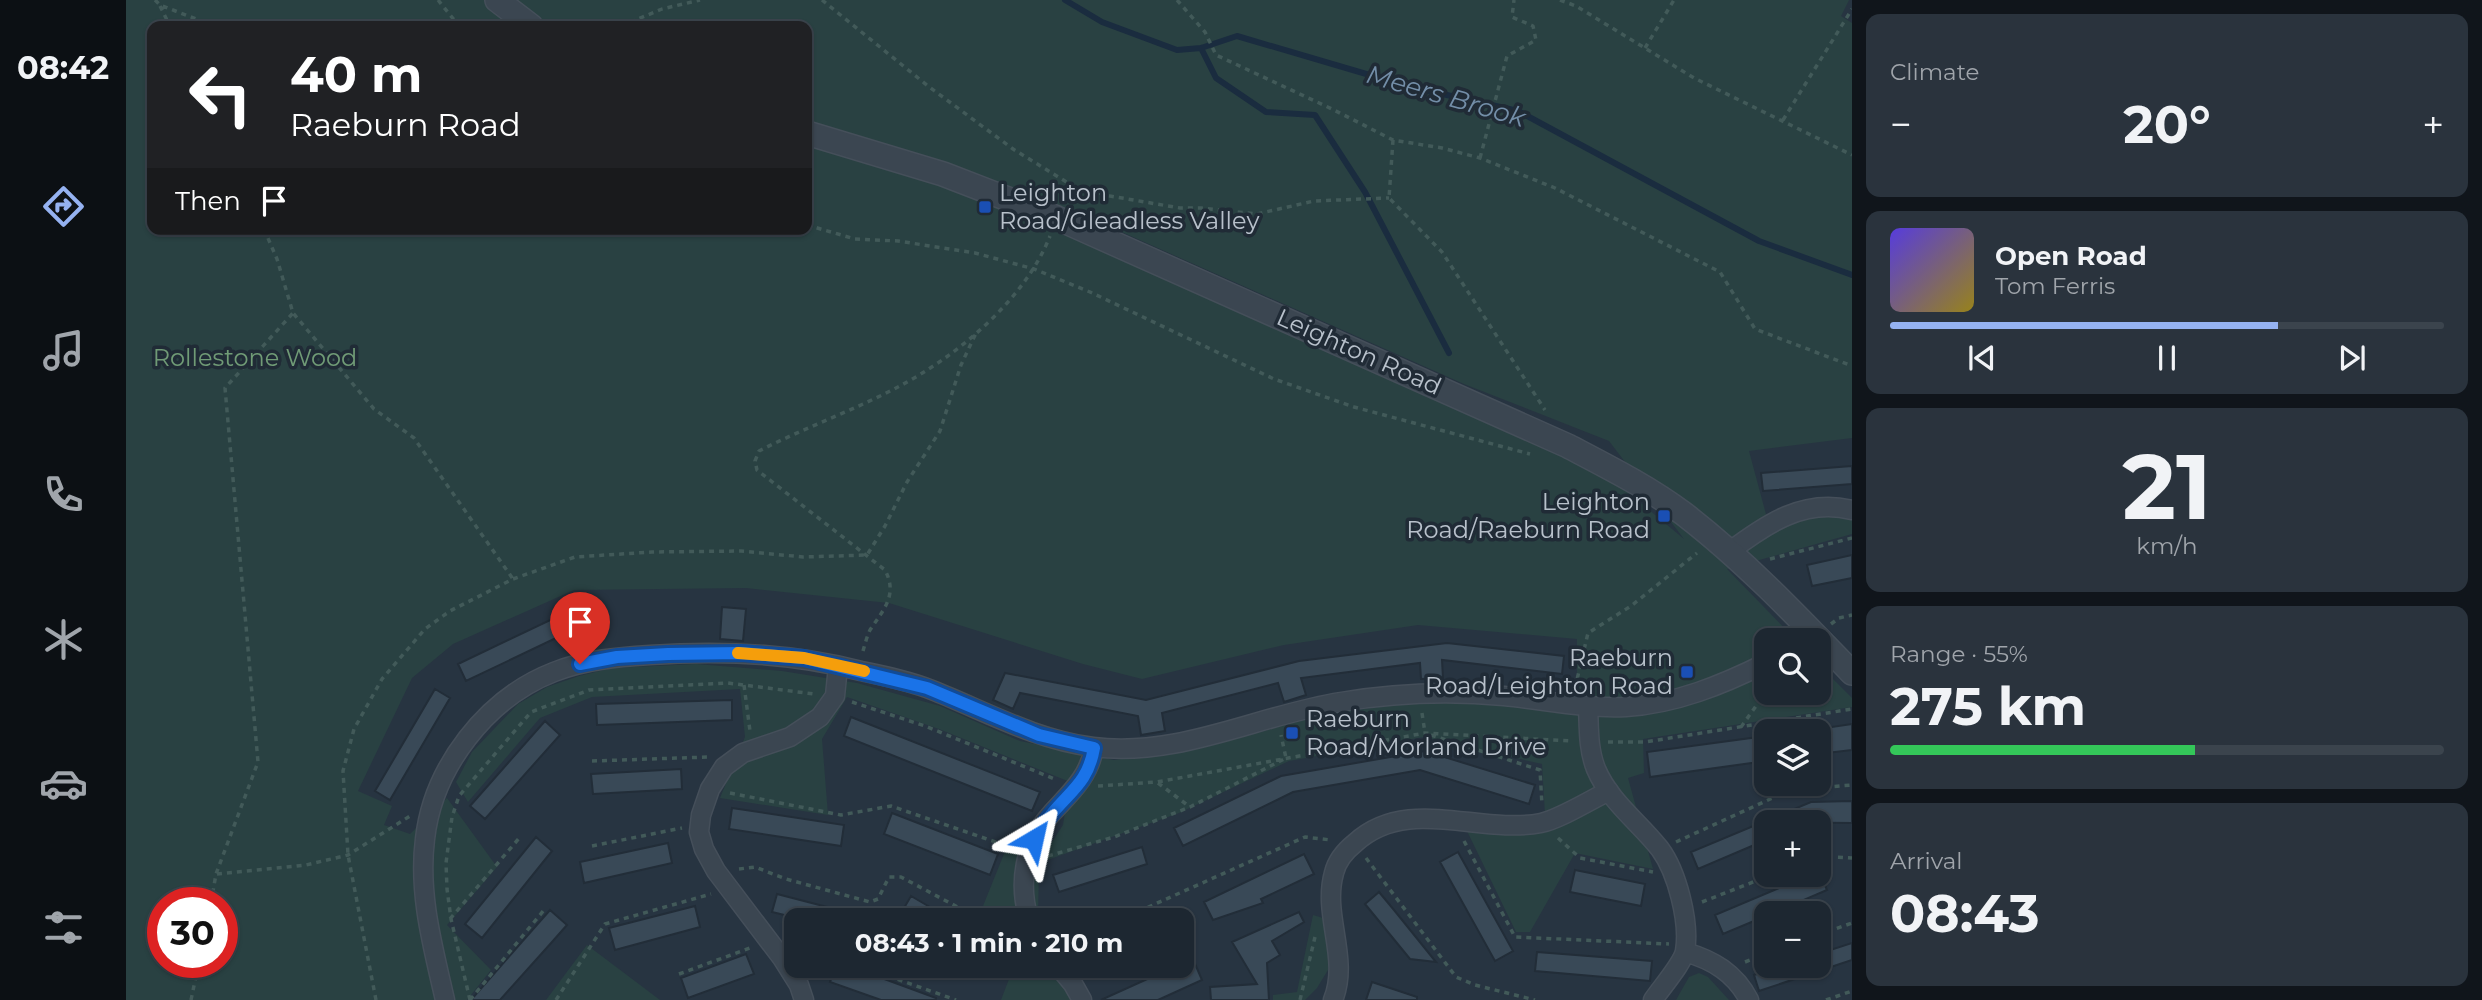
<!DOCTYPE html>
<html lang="en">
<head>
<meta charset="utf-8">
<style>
	body { margin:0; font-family:Montserrat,sans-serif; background:#2a333d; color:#f1f3f6; height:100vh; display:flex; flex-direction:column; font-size:26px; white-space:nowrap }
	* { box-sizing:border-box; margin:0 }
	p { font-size:23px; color:#a0a5ab }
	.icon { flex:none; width:38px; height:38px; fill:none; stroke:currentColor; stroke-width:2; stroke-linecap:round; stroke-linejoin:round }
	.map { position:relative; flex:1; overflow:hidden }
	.drawer { display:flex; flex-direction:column; gap:14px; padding:14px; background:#10151b; width:630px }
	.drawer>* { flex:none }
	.banner { position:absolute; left:21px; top:21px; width:665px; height:214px; border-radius:14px; box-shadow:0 2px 5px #0004,0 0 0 2px #3b444d; background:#202124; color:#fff; overflow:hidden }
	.controls { position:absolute; left:1628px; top:628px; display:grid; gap:14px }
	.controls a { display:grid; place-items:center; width:77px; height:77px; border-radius:14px; background:#1d2731; box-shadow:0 2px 5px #0004,0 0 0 2px #3b444d; font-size:35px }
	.speed { position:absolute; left:21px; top:887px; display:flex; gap:14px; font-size:35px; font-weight:700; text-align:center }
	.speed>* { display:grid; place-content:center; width:91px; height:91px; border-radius:50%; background:#1d2731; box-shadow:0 2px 5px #0004,0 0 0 2px #3b444d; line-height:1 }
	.speed .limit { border:10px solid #d22; background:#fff; color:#111 }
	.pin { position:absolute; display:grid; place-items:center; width:60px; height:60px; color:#fff; margin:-72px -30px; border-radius:50% 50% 50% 0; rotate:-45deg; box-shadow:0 0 7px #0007 }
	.pin .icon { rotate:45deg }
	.me { position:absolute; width:77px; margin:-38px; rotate:36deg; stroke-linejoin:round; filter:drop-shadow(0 0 5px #0008) }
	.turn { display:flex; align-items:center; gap:24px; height:147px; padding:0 28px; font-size:32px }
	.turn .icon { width:91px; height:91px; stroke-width:2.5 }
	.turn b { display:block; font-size:49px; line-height:60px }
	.then { display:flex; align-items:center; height:66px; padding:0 28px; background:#0003; gap:14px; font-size:26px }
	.big { font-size:52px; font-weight:700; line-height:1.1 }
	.drawer .card { flex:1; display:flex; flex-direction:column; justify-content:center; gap:10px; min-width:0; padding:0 24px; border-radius:14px; background:#2a333d }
	.drawer .dial { align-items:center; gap:0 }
	.dial b { font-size:91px; line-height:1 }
	.song { display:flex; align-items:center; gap:21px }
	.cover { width:84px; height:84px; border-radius:10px; background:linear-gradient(135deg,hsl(250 70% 55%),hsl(50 70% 35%)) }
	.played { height:7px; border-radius:4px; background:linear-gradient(90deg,#95b2f1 70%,#3b444d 70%) }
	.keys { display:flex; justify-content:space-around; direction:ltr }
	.heat { display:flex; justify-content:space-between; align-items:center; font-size:38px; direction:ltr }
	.charge { height:10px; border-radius:5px; background:linear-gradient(90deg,#34c759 55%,#3b444d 0) }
	.trip { position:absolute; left:658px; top:908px; width:410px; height:70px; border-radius:14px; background:#1d2731; box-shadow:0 2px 5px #0004,0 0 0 2px #3b444d; font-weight:700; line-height:70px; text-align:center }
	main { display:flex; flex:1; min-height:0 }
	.tab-bar { display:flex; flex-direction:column; width:126px; justify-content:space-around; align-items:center; background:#0c1014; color:#a0a5ab }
	.tab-bar .icon { width:49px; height:49px }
	.tab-bar .current { color:#95b2f1 }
	.tab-bar b { font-size:32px; color:#f1f3f6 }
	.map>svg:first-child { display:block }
	.green { fill:#294142; fill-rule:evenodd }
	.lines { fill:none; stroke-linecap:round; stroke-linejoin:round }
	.stream { stroke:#1a2c3f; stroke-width:6 }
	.building { fill:#394957; stroke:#222d38; stroke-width:2 }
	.minor-casing { stroke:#454f5a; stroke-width:21 }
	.tertiary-casing { stroke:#454f5a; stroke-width:26 }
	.path { stroke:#425a59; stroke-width:3.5; stroke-dasharray:5 5; stroke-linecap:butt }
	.minor { stroke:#3b4651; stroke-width:18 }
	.tertiary { stroke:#3b4651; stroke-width:23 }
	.route-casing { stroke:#114b97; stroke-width:18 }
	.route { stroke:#1a73e8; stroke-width:12 }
	.slow { stroke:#f59e0b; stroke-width:12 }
	.transit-dot { fill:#1a4fb4; stroke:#202b36; stroke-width:2.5 }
	.labels { text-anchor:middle; stroke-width:7; stroke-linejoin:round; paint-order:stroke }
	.poi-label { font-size:24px; fill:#b8c1cb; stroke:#202b36; text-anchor:start }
	.street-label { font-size:24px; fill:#b8c1cb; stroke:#202b36 }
	.park-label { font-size:24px; fill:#709b76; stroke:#202b36 }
	.water-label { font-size:26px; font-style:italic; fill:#738ea8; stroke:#202b36 }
</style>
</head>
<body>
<main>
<nav class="tab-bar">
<b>08:42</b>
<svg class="icon current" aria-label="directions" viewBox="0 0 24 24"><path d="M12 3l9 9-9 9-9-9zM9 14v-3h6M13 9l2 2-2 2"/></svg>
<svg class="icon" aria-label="music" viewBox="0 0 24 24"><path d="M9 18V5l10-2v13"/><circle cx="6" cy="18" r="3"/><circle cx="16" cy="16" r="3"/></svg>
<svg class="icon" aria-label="phone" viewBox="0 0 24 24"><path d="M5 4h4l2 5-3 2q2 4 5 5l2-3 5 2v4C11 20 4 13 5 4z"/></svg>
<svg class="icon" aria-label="climate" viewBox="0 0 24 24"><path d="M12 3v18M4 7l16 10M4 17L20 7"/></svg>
<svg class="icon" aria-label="car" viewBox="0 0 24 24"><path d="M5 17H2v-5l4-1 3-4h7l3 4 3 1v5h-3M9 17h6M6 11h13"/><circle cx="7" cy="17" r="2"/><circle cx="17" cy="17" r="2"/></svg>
<svg class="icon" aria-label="filters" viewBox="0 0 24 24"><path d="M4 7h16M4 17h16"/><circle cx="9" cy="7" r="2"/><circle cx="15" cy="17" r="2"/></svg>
</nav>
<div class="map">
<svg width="1726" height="1000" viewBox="0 0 1726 1000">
	<rect width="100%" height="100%" fill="#273441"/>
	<!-- green -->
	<path class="green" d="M0,0H1723L1715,16L1726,23V438L1623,451L1641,518L1701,513L1726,520V534L1601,569L1670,640H1640V693H1692V664L1726,698V707L1517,739L1518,773L1502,778L1527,869L1449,853L1404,932H1390L1341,831L1420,832L1416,764L1298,737L1163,761L1053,813L913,863L912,920H862L853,916L884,839L920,851L937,825L944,782L813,729L721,697L696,739L702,815L594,798L619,737L614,689L466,697L414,718L342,802L330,782L346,752L392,704L421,687L453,676L486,668L570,664L656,671L731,683L814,706L894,741L988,760L1076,748L1200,714L1299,701L1451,705V639L1292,625L1158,645L1016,679L957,664L763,603L620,588L448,590L327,644L286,678L232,791L266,806L258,825L284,834L321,798L371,867L321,925L365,970L341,1000H0ZM26,26H681V229H26ZM980,225L1338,384L1483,441L1558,539L1486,479L960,242ZM37,903H96V962H37Z
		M1187,915L1204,920L1205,965L1191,988L1179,1000H1147V995L1171,992Z
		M461,945L534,1000H420Z
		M888,966H929L953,1000H875Z
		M1573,973L1582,977L1603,1000H1550L1563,977Z"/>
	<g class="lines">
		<!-- stream -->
		<path class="stream" d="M939,0L976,22L1051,50L1075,48L1111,36L1281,86L1392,111L1633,241L1726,275
			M1075,48L1090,78L1140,112L1189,115L1239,192L1323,353"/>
	</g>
	<!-- building -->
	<path class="building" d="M1726,466V484L1637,491L1635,473Z
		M1726,555V578L1686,586L1681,565Z
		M596,607L620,609L617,641L594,639Z
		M441,612L449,629L340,681L332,664Z
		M1321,643L1438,656L1436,674L1316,660L1317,678L1295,679L1294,663L1175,678L1180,695L1158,702L1152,683L1036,713L1039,731L1015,735L1012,716L894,693L887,709L867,700L879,673L1020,700L1173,661Z
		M309,689L324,698L264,800L249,791Z
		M606,700V720L471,725L470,704Z
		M725,717L914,792L906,811L718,736Z
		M419,721L434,735L359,819L344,806Z
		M1726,724V750L1692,754V729Z
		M1640,736V761L1524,777L1521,752Z
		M1299,751L1409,785L1403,804L1294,770L1167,792L1057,846L1048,828L1155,776Z
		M555,769L556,789L467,794L465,774Z
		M1726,801V823L1640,822V840L1572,869L1565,852L1685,802Z
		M606,808L718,825L715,846L603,829Z
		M766,813L872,854L864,875L758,834Z
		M410,837L426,851L356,938L339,924Z
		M542,843L546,863L458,883L454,862Z
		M1016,847L1021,864L933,892L927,875Z
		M1332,852L1387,951L1369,961L1314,862Z
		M1178,854L1188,874L1135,899L1137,903L1087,920L1078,902Z
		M1449,870L1519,884L1515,906L1444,892Z
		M1693,871L1701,890L1645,914H1640V916L1597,934L1589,915L1684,875H1692Z
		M1253,892L1268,910L1310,962L1284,959L1239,904Z
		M651,894L732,915L731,920H679L646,912Z
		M785,896L826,920H771Z
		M569,906L574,927L489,950L483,928Z
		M424,910L441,925L426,942L374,1000H345Z
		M1173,912L1178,922L1146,941L1154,955L1141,963L1143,1000H1085L1084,987L1131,984L1106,942Z
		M1726,943V960L1633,991L1628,975L1655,966H1692V954Z
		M1411,952L1526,961L1524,981L1409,971Z
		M620,954L628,974L562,998L555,978Z
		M1067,959L1076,980L1032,1000H975L1050,966H1055V964Z
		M710,966H723L810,998V1000H755L704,982Z
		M1246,982L1291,997V1000H1240Z"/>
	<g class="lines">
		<!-- minor casing -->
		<g class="minor-casing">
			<path id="minor" d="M1603,552C1640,524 1678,498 1726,510
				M1462,706C1463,728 1462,749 1470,769C1484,802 1513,822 1534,849C1551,872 1564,922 1559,951C1557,963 1535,988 1527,1000
				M903,920C892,883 898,844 925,814C944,793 963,777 968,748
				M1559,952C1587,960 1609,973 1623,1000
				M932,966L947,984L956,1000
				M319,1000C307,947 292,894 299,839C307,767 361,698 428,672C458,660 492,657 524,655C595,650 666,653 735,671C759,676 784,681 806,690C859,711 910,740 967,747C1053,758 1132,715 1215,702C1269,693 1324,691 1378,696C1419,700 1459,709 1500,707C1549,704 1596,685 1640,663
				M678,1000L673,985L656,958L590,871L578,849L573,832L575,815L584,789L598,767L617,753L664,737L694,717L709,696L712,666
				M1207,1000C1224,958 1196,915 1208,873C1211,860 1219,851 1229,843C1281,795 1353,835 1415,823C1434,819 1464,800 1483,791"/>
		</g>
		<!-- tertiary casing -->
		<g class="tertiary-casing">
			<path id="tertiary" d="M371,0L405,26
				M681,133L817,174L931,218L1442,446C1482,467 1522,487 1558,514C1619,561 1673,618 1726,673"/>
		</g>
		<!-- path -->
		<path class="path" d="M29,0L34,5L88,26
			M312,0L333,26
			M696,0L802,86L887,149L947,186L984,196L1054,208H1075L1131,214L1188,201L1263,198
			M1051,0L1079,32L1090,55L1206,109L1267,140L1316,148L1354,158L1429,188L1594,272L1629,329L1726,366
			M1434,0L1450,6L1568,78L1726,155
			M34,6L44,26
			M495,26L536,9L574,0
			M1519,48L1548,0
			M1657,120L1726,9
			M1267,140L1263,198L1316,252L1419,410
			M1354,158L1381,56L1410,40L1407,26L1386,17L1388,0
			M940,200L947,186
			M681,225L729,239L772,241L849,253L908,269L964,292L1148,379L1228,407L1404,454
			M138,229L151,259L167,313L248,409L288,438L387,579
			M1644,559L1726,538
			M1705,624L1713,618L1726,615
			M737,651C739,644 741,636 744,630C758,609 772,595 759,570L631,470L629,461L633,451C678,428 726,411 770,388C830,357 899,300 924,236
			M618,685L624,731
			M1449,688L1462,633L1505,606L1571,553
			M726,702L799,726L931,780
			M1296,713L1299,733
			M1615,727L1640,692
			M1305,735L1414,770L1416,805
			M1482,742H1519L1726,709
			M466,761L583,757
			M1032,783L1064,807
			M972,786L1031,782L1299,733L1446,741
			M604,793L715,815L765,806L887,848
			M1432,838L1454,858L1527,872
			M1338,841L1389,937L1543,944
			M1550,842L1664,790L1726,785
			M466,846L556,828
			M922,856L988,837L1064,807L1160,758L1155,735
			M1692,856L1726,858
			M1240,858L1330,977L1349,985L1409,1000
			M613,869L629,867L660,879L744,902L752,899L763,877H775L856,920
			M91,874L180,865L222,855L284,816
			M1576,902L1645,875
			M85,903L90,874L132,762L99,388L167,313
			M324,919L395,836
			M984,920L1009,913L1179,837L1205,840
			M1692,935L1726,923
			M1619,962L1640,954
			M734,966L830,1000
			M553,974L624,948
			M65,1000L73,962
			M250,1000L222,855L217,771L228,729L256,679L299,629L324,611L387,579L449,557L526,552L615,551L677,557L741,555L759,526L781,482L814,431L835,365L851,331
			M344,1000L325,919L321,889L320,863L326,817L333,796L405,712L463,690L602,683L688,694
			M344,1000L418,910
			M430,1000L479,924L585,894
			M1174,1000L1189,937
			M1700,1000L1726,991"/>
		<!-- minor -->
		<use href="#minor" class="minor"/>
		<!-- tertiary -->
		<use href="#tertiary" class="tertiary"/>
	</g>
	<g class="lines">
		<!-- route casing -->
		<g class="route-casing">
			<path id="route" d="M454,664L491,657L542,654L615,653L678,658L801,688L913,735L968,748C962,783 944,791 924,816C918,823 913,831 908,839"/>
		</g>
		<!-- route -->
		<use href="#route" class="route"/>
		<!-- slow -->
		<path class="slow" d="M612,653L678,658L738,671"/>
	</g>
	<!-- markers -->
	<g class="transit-dot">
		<rect x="852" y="200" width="14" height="14" rx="3.5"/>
		<rect x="1531" y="509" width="14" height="14" rx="3.5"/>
		<rect x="1554" y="665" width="14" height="14" rx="3.5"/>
		<rect x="1159" y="726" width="14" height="14" rx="3.5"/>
	</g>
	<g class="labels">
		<!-- poi labels -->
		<g class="poi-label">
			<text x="873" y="201">Leighton<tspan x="873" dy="28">Road/Gleadless Valley</tspan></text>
			<text x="1524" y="510" text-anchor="end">Leighton<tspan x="1524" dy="28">Road/Raeburn Road</tspan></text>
			<text x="1547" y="666" text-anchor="end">Raeburn<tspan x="1547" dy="28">Road/Leighton Road</tspan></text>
			<text x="1180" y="727">Raeburn<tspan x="1180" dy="28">Road/Morland Drive</tspan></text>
		</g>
		<!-- street labels -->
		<g class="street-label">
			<text transform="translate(1233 352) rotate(24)" y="8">Leighton Road</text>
		</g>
		<!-- park labels -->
		<g class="park-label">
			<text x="129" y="366">Rollestone Wood</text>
		</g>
		<!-- water labels -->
		<g class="water-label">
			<text transform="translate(1320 96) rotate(16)" y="9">Meers Brook</text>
		</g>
	</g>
</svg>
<div class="controls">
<a><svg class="icon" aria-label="search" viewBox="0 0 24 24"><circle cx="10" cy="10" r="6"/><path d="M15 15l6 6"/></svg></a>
<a><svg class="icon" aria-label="layers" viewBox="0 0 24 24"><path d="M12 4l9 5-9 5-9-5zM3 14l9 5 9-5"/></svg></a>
<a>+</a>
<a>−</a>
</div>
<div class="speed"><div class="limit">30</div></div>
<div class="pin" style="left:454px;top:664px;background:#d93025"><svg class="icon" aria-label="arrive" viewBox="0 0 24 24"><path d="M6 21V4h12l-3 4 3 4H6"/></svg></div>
<svg class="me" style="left:908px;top:839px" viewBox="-20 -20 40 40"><path d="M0-17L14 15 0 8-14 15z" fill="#1a73e8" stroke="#fff" stroke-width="4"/></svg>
<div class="trip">08:43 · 1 min · 210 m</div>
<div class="banner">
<div class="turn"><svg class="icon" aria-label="left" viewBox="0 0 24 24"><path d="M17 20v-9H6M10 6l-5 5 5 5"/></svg><div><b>40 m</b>Raeburn Road</div></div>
<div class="then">Then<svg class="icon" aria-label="arrive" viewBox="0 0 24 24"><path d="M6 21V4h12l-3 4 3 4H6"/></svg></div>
</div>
</div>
<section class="drawer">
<div class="card"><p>Climate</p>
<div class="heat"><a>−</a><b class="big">20°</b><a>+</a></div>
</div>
<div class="card">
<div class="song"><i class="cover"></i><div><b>Open Road</b><p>Tom Ferris</p></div></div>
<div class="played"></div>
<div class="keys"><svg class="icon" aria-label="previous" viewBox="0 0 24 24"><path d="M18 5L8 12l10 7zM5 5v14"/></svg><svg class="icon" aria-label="pause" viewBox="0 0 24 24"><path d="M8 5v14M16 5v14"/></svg><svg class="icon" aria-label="next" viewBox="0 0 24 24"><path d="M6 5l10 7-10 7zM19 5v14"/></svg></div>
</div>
<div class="card dial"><b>21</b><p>km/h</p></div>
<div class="card"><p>Range · 55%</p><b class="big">275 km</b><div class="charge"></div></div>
<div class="card"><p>Arrival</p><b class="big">08:43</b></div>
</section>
</main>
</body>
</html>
